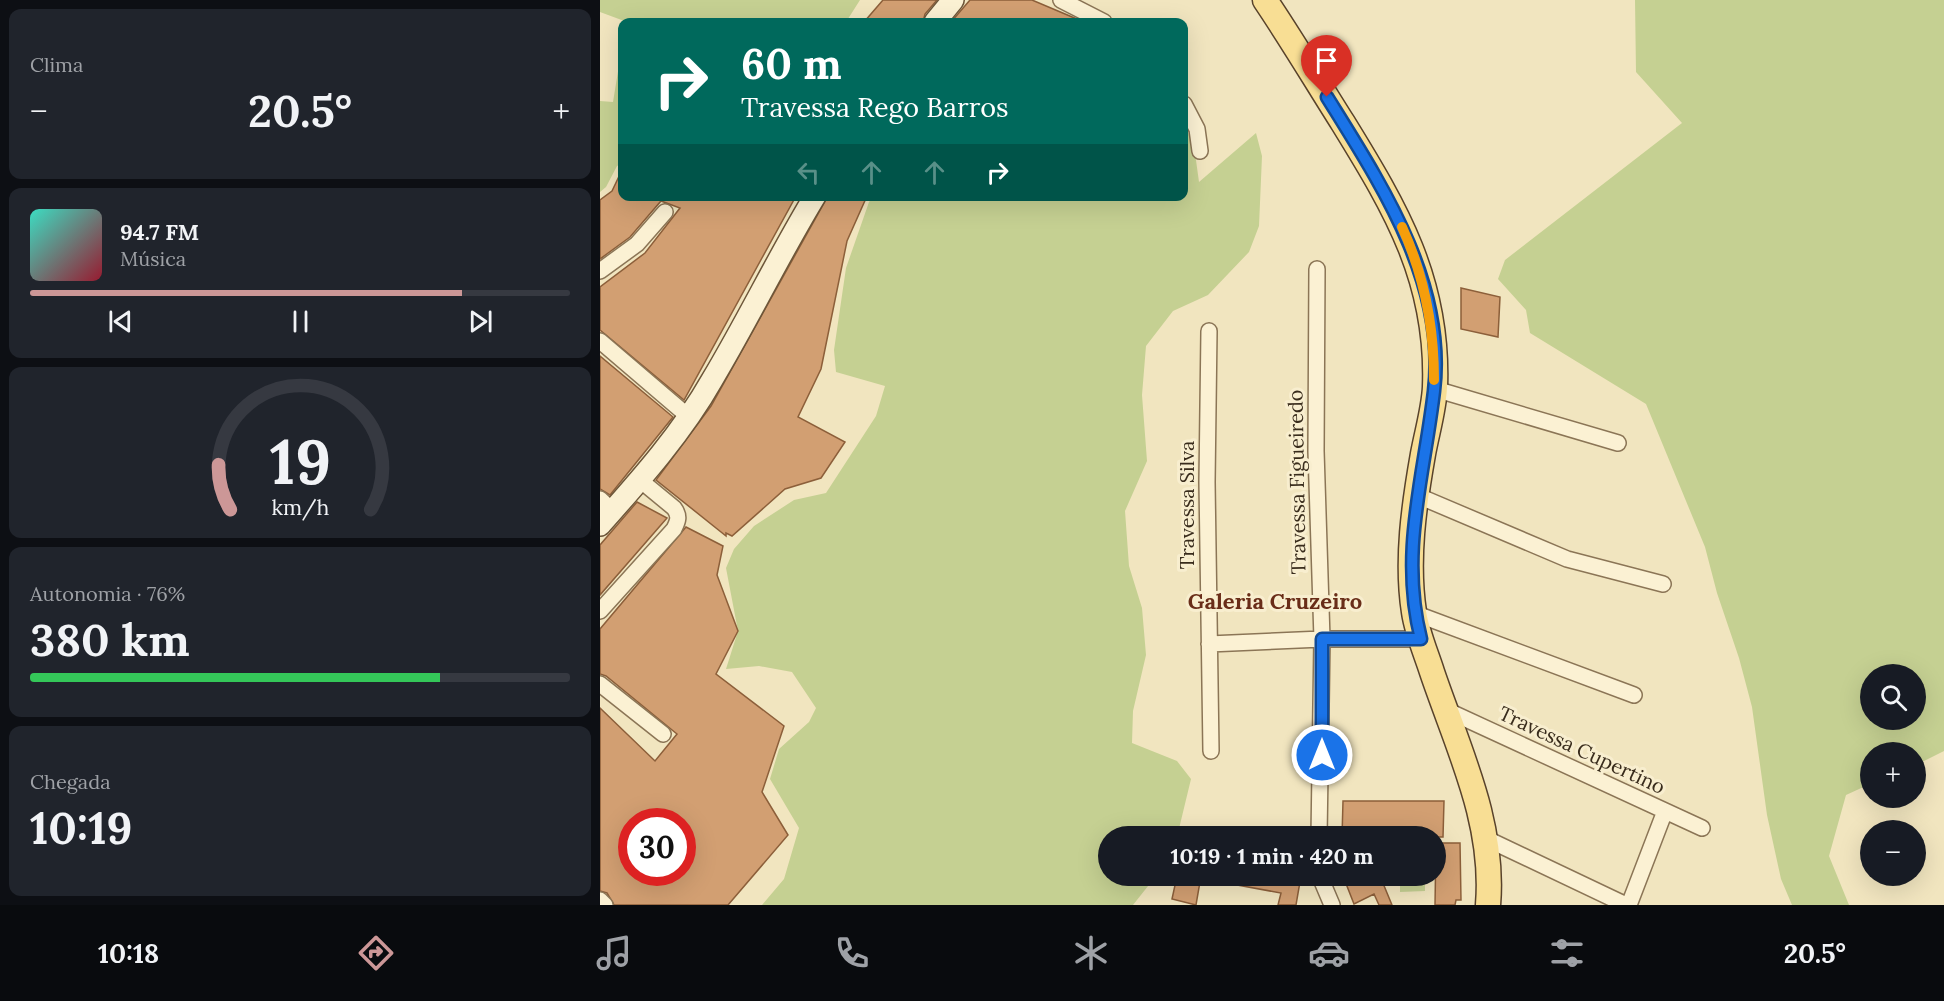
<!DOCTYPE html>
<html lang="pt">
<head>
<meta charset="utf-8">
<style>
	body { margin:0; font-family:Lora,serif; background:#20242c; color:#f1f3f6; height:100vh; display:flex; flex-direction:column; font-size:22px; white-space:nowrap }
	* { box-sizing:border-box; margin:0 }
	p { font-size:20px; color:#9ea1a6 }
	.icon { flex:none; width:33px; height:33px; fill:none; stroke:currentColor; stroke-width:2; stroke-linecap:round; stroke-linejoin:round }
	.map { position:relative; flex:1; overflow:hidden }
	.details { display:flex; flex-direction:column; gap:9px; padding:9px; background:#0d0f14; width:600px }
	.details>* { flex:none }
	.top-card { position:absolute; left:18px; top:18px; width:570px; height:183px; border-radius:12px; box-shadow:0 6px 24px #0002; background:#00695c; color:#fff; overflow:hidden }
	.fabs { position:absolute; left:1260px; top:664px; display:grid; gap:12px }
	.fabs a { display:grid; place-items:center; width:66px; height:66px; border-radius:50%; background:#171b24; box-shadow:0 6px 24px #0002; font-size:30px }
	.speed { position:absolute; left:18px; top:808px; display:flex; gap:12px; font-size:30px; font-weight:700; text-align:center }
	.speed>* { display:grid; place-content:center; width:78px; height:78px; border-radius:50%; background:#171b24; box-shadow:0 6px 24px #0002; line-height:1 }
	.speed .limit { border:9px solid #d22; background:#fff; color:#111 }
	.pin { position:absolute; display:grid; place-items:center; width:51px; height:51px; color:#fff; margin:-62px -26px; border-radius:50% 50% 50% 0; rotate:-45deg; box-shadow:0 0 6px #0007 }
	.pin .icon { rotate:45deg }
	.me { position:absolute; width:66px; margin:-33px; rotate:0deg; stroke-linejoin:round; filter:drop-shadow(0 0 4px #0008) }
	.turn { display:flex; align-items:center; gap:21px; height:126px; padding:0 24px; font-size:27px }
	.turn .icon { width:78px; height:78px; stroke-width:2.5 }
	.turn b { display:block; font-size:42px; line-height:51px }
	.lanes { display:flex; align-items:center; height:57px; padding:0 24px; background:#0003; justify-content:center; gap:30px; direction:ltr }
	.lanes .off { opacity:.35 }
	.big { font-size:45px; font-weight:700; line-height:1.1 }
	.details .card { flex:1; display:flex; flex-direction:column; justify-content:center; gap:9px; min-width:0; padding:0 21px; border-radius:12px; background:#20242c }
	.details .dial { align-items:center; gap:0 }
	.dial svg { height:156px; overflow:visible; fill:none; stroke:#363941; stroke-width:7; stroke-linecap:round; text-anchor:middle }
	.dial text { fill:#f1f3f6; stroke:none }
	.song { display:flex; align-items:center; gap:18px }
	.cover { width:72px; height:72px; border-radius:9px; background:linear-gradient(135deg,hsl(170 70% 55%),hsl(350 70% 35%)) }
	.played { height:6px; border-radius:3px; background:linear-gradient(90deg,#cc9797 80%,#363941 80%) }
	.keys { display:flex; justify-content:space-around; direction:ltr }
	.heat { display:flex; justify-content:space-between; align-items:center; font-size:33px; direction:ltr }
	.charge { height:9px; border-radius:4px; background:linear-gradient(90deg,#34c759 76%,#363941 0) }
	.trip { position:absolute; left:498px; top:826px; width:348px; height:60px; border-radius:30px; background:#171b24; box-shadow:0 6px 24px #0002; font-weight:700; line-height:60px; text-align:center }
	.tabs { display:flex; height:96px; justify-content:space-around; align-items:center; background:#090b0e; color:#9ea1a6 }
	.tabs .icon { width:42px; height:42px }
	.tabs .current { color:#cc9797 }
	.tabs b { font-size:27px; color:#f1f3f6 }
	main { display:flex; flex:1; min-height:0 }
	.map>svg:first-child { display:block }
	.green { fill:#c5d092; fill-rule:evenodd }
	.building { fill:#d29f72; stroke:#8c5f3a; stroke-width:1.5; fill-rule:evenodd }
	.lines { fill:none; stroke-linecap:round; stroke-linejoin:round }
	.minor-casing { stroke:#8b7556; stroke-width:18 }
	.secondary-casing { stroke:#6d5639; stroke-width:24 }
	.primary-casing { stroke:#58422b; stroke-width:27 }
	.minor { stroke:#fbf1d3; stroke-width:15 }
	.secondary { stroke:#fbf1d3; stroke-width:21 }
	.primary { stroke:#f8de94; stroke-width:24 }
	.route-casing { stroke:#114b97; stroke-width:15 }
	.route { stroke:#1a73e8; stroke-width:10 }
	.slow { stroke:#f59e0b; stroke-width:10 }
	.labels { text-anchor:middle; stroke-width:6; stroke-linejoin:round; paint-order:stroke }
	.street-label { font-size:20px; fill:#392c1c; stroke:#f8eecf }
	.quarter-label { font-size:22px; font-weight:bold; fill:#692d18; stroke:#f8eecf }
</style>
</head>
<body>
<main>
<section class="details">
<div class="card"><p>Clima</p>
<div class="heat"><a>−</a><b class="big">20.5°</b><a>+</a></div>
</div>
<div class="card">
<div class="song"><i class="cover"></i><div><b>94.7 FM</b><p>Música</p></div></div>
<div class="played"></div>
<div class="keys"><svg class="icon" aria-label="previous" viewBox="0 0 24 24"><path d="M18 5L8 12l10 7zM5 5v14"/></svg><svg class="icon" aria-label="pause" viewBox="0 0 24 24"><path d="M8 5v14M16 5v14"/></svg><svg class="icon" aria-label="next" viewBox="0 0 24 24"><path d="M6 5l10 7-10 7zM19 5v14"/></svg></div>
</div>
<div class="card dial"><svg viewBox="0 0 100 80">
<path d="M14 69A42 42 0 1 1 86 69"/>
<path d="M14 69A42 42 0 0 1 8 46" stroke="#cc9797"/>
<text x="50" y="56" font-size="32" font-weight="700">19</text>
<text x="50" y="72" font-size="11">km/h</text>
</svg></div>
<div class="card"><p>Autonomia · 76%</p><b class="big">380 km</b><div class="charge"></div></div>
<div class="card"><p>Chegada</p><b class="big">10:19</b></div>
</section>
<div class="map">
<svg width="1344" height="905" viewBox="0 0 1344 905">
	<rect width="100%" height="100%" fill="#f1e5bf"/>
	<!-- green -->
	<path class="green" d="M0,0H260L246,22H27L0,12Z
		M1035,0H1344V751L1316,765V753H1270V784L1246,795L1229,856L1249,905H1192L1181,879L1167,815L1152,707L1139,658L1117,593L1105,547L1046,404L930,333L926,310L898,279L905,260L1082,123L1036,72ZM1270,675H1316V720H1270Z
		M22,47V163L17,166L6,187L0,192V101L13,102Z
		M584,120L595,153L599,182L656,133L662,156L659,226L649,252L608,295L573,311L546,346L542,395L547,461L525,511L529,566L542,608L546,655L533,711L532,743L577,761L591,779L577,837H508V876H556L533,905H162L184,879L199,828L170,779L179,749L209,722L216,708L192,672L159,666L126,669L138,631L126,568L134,549L154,526L194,500L226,493L276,416L285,386L236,372L234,350L246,268L269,202L273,197L584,196Z
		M800,876H825V891L800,892Z"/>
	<!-- building -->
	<path class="building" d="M283,0H337L325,14L323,22H264Z
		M370,0H432L484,22H351Z
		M22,170V196H196L84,400L0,330V287L45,253L80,208L61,201L30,237L0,259V200L12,191Z
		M228,196H267L247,241L221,369L198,417L245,442L221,478L185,489L132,536L126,533V536L56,480L111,406Z
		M861,288L900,297L898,337L861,329Z
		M0,356L73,417L10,495L0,489Z
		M37,502L67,518L0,595V545Z
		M86,527L123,546L117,575L138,631L116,674L184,726L162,792L188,835L128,905H14L7,893L0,891V708L55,761L77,734L6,676L0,674V629ZM32,822H82V873H32Z
		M743,801H844L843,837H742Z
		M836,843H860L861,900H856L855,905H835Z
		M577,876H601L596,905L572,899Z
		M616,876H701L696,905H678L681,893L615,881Z
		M755,876H780L792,905H779L774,894L754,904L745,881Z"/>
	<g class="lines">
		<!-- minor casing -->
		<g class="minor-casing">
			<path id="minor" d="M461,0L504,22
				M584,104L597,129L600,151
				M717,269L716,451L722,639L719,837
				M0,271L37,244L65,212
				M609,331L607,482L611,751
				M0,341L89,417
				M835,389L1018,443
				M816,495L967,559L1063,584
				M0,499L13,511
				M0,611L74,529C78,521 80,516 74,508L40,480
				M814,613L1034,695
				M609,644L722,639H821
				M0,684L63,734
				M844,709L1102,828
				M887,839L1026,905
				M721,879L732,905
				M0,900L5,905
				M1029,905L1065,811"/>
		</g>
		<!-- secondary casing -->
		<g class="secondary-casing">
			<path id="secondary" d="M335,22L353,0
				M0,525C40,480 82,433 112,380C148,320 178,257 215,196"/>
		</g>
		<!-- primary casing -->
		<g class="primary-casing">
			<path id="primary" d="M665,0C692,40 717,82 743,123C796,209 839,281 835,387C834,409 827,432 823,454C814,505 806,560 814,612C817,633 826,653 832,672C858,749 895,822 888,905"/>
		</g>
		<!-- minor -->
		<use href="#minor" class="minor"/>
		<!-- secondary -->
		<use href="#secondary" class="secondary"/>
		<!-- primary -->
		<use href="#primary" class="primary"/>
	</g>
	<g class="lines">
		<!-- route casing -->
		<g class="route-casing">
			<path id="route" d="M722,755V639H821C799,553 824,477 834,391C847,283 781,184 727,97"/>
		</g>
		<!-- route -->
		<use href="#route" class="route"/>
		<!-- slow -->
		<path class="slow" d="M802,227C824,275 834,328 834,380"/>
	</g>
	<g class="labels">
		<!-- street labels -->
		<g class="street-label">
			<text transform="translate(697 482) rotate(-91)" y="7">Travessa Figueiredo</text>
			<text transform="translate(587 505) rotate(-90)" y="7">Travessa Silva</text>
			<text transform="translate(982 750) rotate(25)" y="7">Travessa Cupertino</text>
		</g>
		<!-- quarter labels -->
		<g class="quarter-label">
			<text x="675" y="609">Galeria Cruzeiro</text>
		</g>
	</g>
</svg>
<div class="fabs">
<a><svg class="icon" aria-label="search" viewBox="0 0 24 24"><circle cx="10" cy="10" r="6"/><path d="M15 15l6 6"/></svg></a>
<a>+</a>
<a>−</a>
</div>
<div class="speed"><div class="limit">30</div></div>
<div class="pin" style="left:727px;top:97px;background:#d93025"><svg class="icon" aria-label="arrive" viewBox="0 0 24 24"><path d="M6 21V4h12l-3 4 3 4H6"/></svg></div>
<svg class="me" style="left:722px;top:755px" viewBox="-20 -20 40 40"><circle r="17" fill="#1a73e8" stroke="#fff" stroke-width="3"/><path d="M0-11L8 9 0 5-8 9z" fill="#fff"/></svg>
<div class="trip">10:19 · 1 min · 420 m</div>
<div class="top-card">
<div class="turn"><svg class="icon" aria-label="right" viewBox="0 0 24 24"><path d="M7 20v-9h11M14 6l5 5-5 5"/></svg><div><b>60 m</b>Travessa Rego Barros</div></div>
<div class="lanes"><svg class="icon off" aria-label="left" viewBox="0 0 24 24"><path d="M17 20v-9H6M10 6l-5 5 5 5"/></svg><svg class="icon off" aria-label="ahead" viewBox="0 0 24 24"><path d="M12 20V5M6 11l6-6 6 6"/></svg><svg class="icon off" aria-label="ahead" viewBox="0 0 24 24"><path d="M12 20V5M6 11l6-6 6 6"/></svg><svg class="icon" aria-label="right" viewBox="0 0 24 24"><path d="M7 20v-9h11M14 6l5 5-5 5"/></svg></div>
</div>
</div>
</main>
<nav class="tabs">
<b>10:18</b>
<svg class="icon current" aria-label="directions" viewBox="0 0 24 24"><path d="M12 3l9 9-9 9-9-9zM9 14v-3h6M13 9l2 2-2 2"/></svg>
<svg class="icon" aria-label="music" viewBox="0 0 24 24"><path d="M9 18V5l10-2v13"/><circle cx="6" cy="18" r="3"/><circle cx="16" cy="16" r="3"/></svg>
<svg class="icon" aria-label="phone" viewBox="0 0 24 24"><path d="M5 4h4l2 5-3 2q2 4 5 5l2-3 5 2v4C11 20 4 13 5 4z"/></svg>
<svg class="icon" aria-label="climate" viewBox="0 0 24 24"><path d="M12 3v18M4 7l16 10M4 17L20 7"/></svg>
<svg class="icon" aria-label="car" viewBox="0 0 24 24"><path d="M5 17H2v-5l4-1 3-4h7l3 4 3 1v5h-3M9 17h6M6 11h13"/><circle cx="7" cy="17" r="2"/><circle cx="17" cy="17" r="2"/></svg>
<svg class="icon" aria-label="filters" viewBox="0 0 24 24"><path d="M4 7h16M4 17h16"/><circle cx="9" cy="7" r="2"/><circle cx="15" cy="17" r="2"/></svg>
<b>20.5°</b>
</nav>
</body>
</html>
